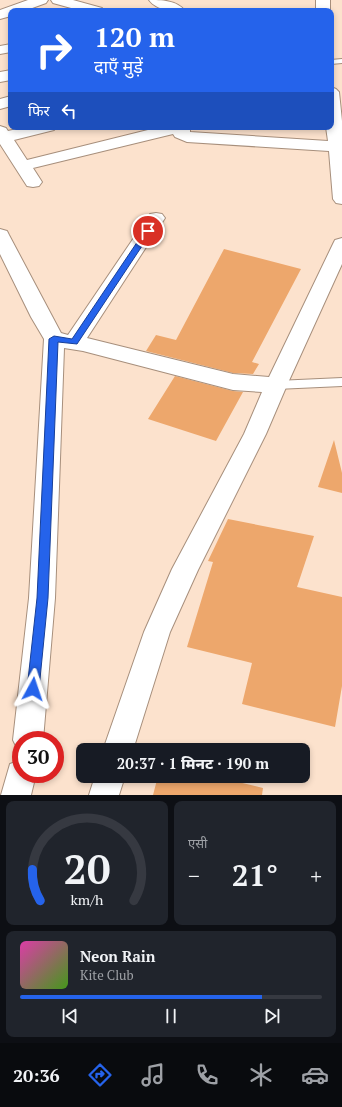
<!DOCTYPE html>
<html lang="hi">
<head>
<meta charset="utf-8">
<style>
	body { margin:0; font-family:"PT Serif","Noto Sans Devanagari",serif; background:#20242c; color:#f1f3f6; height:100vh; display:flex; flex-direction:column; font-size:15px; white-space:nowrap }
	* { box-sizing:border-box; margin:0 }
	p { font-size:13px; color:#9ea1a6 }
	.icon { flex:none; width:22px; height:22px; fill:none; stroke:currentColor; stroke-width:2; stroke-linecap:round; stroke-linejoin:round }
	.map { position:relative; height:795px; overflow:hidden }
	.details { display:flex; flex-direction:column; gap:6px; padding:6px; background:#0d0f14; flex:1 }
	.details>* { flex:none }
	.hud { position:absolute; left:8px; top:8px; width:326px; height:122px; border-radius:8px; box-shadow:0 2px 6px #0003; background:#2563eb; color:#fff; overflow:hidden }
	.speed { position:absolute; left:12px; top:731px; display:flex; gap:8px; font-size:20px; font-weight:700; text-align:center }
	.speed>* { display:grid; place-content:center; width:52px; height:52px; border-radius:50%; background:#171b24; box-shadow:0 2px 6px #0003; line-height:1 }
	.speed .limit { border:6px solid #d22; background:#fff; color:#111 }
	.pin { position:absolute; display:grid; place-items:center; width:34px; height:34px; color:#fff; margin:-17px; border:2px solid #fff; border-radius:50%; box-shadow:0 1px 4px #0007 }
	.me { position:absolute; width:44px; margin:-22px; rotate:5deg; stroke-linejoin:round; filter:drop-shadow(0 0 3px #0008) }
	.turn { display:flex; align-items:center; gap:14px; height:84px; padding:0 20px; font-size:18px }
	.turn .icon { width:52px; height:52px; stroke-width:2.5 }
	.turn b { display:block; font-size:28px; line-height:34px }
	.then { display:flex; align-items:center; height:38px; padding:0 20px; background:#0003; gap:8px; font-size:15px }
	.big { font-size:30px; font-weight:800; line-height:1.1 }
	.details .card { flex:1; display:flex; flex-direction:column; justify-content:center; gap:6px; min-width:0; padding:0 14px; border-radius:8px; background:#20242c }
	.details .dial { align-items:center; gap:0 }
	.dial svg { height:104px; overflow:visible; fill:none; stroke:#363941; stroke-width:7; stroke-linecap:round; text-anchor:middle }
	.dial text { fill:#f1f3f6; stroke:none }
	.song { display:flex; align-items:center; gap:12px }
	.cover { width:48px; height:48px; border-radius:6px; background:linear-gradient(135deg,hsl(320 70% 55%),hsl(100 70% 35%)) }
	.played { height:4px; border-radius:2px; background:linear-gradient(90deg,#2563eb 80%,#363941 80%) }
	.keys { display:flex; justify-content:space-around; direction:ltr }
	.heat { display:flex; justify-content:space-between; align-items:center; font-size:22px; direction:ltr }
	.details .tiles { flex:1; display:grid; gap:6px; grid-template-columns:1fr 1fr }
	.card:last-child { grid-column:span 2 }
	.trip { position:absolute; left:76px; top:743px; width:234px; height:40px; border-radius:8px; background:#171b24; box-shadow:0 2px 6px #0003; font-weight:800; line-height:40px; text-align:center }
	.tab-bar { display:flex; height:64px; justify-content:space-around; align-items:center; background:#090b0e; color:#9ea1a6 }
	.tab-bar .icon { width:28px; height:28px }
	.tab-bar .current { color:#2563eb }
	.tab-bar b { font-size:18px; color:#f1f3f6 }
	.map>svg:first-child { display:block }
	.building { fill:#eda76c }
	.lines { fill:none; stroke-linecap:round; stroke-linejoin:round }
	.lane-casing { stroke:#a78f7c; stroke-width:2 }
	.street-casing { stroke:#a78f7c; stroke-width:2 }
	.lane { fill:#fff; fill-rule:evenodd }
	.street { fill:#fff; fill-rule:evenodd }
	.route { fill:#2563eb; stroke:#184099 }
</style>
</head>
<body>
<div class="map">
<svg width="342" height="795" viewBox="0 0 342 795">
	<rect width="100%" height="100%" fill="#fce2cd"/>
	<!-- building -->
	<path class="building" d="M224,249L301,269L252,362L259,364L253,374L233,373L146,351L156,335L176,340Z
		M175,376L233,391L243,392L216,441L148,419Z
		M334,440L342,473V493L318,487Z
		M228,519L314,536L297,587L342,597V686L335,727L242,704L252,663L187,647L213,562L208,561Z
		M158,776H213L263,788L262,795H153Z"/>
	<g class="lines">
		<!-- lane casing -->
		<g class="lane-casing">
			<path id="lane" d="M342,59V63L331,64V60Z
				M342,378V386L276,389L272,388L270,385L272,382L276,381Z"/>
		</g>
		<!-- street casing -->
		<g class="street-casing">
			<path id="street" d="M28,0H48L46,3L24,11H11V16L0,19V10Z
				M51,0H73L102,8L104,11H82L53,3Z
				M149,0C161,0 177,0 185,11C173,11 157,11 149,0Z
				M316,0H330V11H316Z
				M11,44V52L0,54V46Z
				M11,70V80L0,82V72Z
				M331,87L336,89L339,92L342,121V204L336,203L333,199L329,151L187,142L175,137L173,134L33,168L42,182L39,186L33,187L27,186L0,144V126L6,128L8,131L26,127H56L54,130L14,140L27,160L160,127H190V132L328,141L326,127H331Z
				M11,96V106L0,109V99Z
				M156,213L162,214L165,218L87,338L233,374L269,377L333,244L335,240L342,238V264L287,385L266,434L198,570L170,632L133,750H103L144,632L172,569L244,434L262,392L233,390L83,351L64,348L55,598L43,740H21V751L18,750L13,740L29,598L44,339L31,317L0,254V229L7,231L9,235L61,333L68,335L150,214Z
				M21,760V774H36L31,795H1L10,764Z
				M95,776H125L119,795H89Z"/>
		</g>
		<!-- lane -->
		<use href="#lane" class="lane"/>
		<!-- street -->
		<use href="#street" class="street"/>
	</g>
	<!-- route -->
	<path class="route" d="M146,229H151L152,231L77,344L58,342L48,598L39,689L37,692L33,694L29,692L27,689L37,598L49,339L54,336L72,339Z"/>
</svg>
<div class="speed"><div class="limit">30</div></div>
<div class="pin" style="left:148px;top:231px;background:#d93025"><svg class="icon" aria-label="arrive" viewBox="0 0 24 24"><path d="M6 21V4h12l-3 4 3 4H6"/></svg></div>
<svg class="me" style="left:33px;top:689px" viewBox="-20 -20 40 40"><path d="M0-17L14 15 0 8-14 15z" fill="#2563eb" stroke="#fff" stroke-width="4"/></svg>
<div class="trip">20:37 · 1 मिनट · 190 m</div>
<div class="hud">
<div class="turn"><svg class="icon" aria-label="right" viewBox="0 0 24 24"><path d="M7 20v-9h11M14 6l5 5-5 5"/></svg><div><b>120 m</b>दाएँ मुड़ें</div></div>
<div class="then">फिर<svg class="icon" aria-label="left" viewBox="0 0 24 24"><path d="M17 20v-9H6M10 6l-5 5 5 5"/></svg></div>
</div>
</div>
<section class="details">
<div class="tiles">
<div class="card dial"><svg viewBox="0 0 100 80">
<path d="M14 69A42 42 0 1 1 86 69"/>
<path d="M14 69A42 42 0 0 1 8 45" stroke="#2563eb"/>
<text x="50" y="56" font-size="32" font-weight="700">20</text>
<text x="50" y="72" font-size="11">km/h</text>
</svg></div>
<div class="card"><p>एसी</p>
<div class="heat"><a>−</a><b class="big">21°</b><a>+</a></div>
</div>
<div class="card">
<div class="song"><i class="cover"></i><div><b>Neon Rain</b><p>Kite Club</p></div></div>
<div class="played"></div>
<div class="keys"><svg class="icon" aria-label="previous" viewBox="0 0 24 24"><path d="M18 5L8 12l10 7zM5 5v14"/></svg><svg class="icon" aria-label="pause" viewBox="0 0 24 24"><path d="M8 5v14M16 5v14"/></svg><svg class="icon" aria-label="next" viewBox="0 0 24 24"><path d="M6 5l10 7-10 7zM19 5v14"/></svg></div>
</div>
</div>
</section>
<nav class="tab-bar">
<b>20:36</b>
<svg class="icon current" aria-label="directions" viewBox="0 0 24 24"><path d="M12 3l9 9-9 9-9-9zM9 14v-3h6M13 9l2 2-2 2"/></svg>
<svg class="icon" aria-label="music" viewBox="0 0 24 24"><path d="M9 18V5l10-2v13"/><circle cx="6" cy="18" r="3"/><circle cx="16" cy="16" r="3"/></svg>
<svg class="icon" aria-label="phone" viewBox="0 0 24 24"><path d="M5 4h4l2 5-3 2q2 4 5 5l2-3 5 2v4C11 20 4 13 5 4z"/></svg>
<svg class="icon" aria-label="climate" viewBox="0 0 24 24"><path d="M12 3v18M4 7l16 10M4 17L20 7"/></svg>
<svg class="icon" aria-label="car" viewBox="0 0 24 24"><path d="M5 17H2v-5l4-1 3-4h7l3 4 3 1v5h-3M9 17h6M6 11h13"/><circle cx="7" cy="17" r="2"/><circle cx="17" cy="17" r="2"/></svg>
</nav>
</body>
</html>
